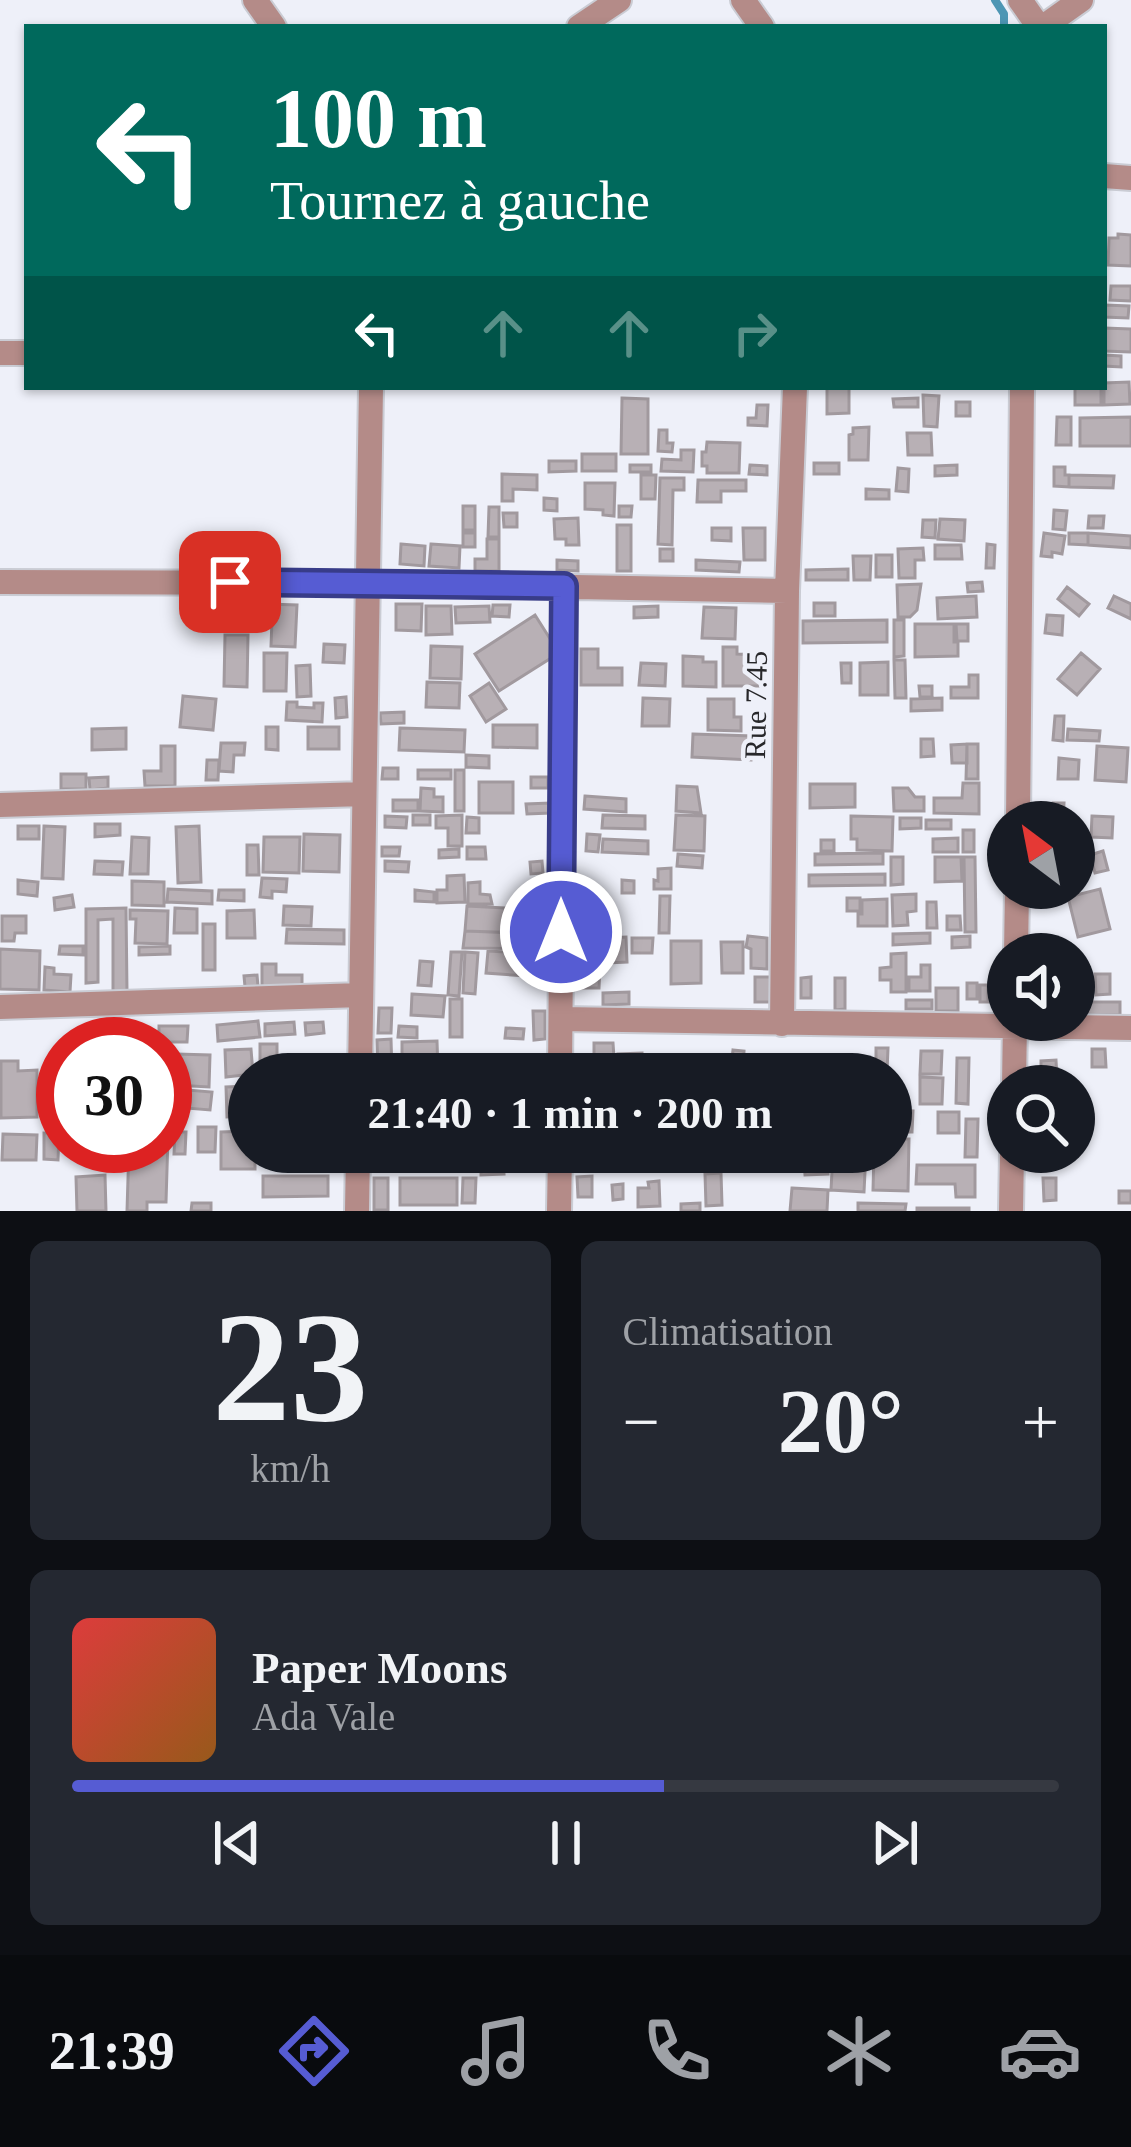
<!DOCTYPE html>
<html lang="fr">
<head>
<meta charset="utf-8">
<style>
	body { margin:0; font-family:Georgia,serif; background:#242831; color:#f1f3f6; height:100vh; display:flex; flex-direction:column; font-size:45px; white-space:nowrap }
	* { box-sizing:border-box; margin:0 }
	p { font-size:39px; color:#9ea1a6 }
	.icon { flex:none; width:66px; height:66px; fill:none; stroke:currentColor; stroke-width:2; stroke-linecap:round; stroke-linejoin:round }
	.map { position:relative; height:1211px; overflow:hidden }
	.details { display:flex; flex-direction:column; gap:30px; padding:30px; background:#0d0f14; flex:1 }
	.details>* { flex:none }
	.guide { position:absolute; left:24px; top:24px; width:1083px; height:366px; border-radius:0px; box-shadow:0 3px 9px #0004; background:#00695c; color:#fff; overflow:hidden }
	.needle { width:78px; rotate:328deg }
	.buttons { position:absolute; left:987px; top:801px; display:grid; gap:24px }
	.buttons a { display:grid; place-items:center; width:108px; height:108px; border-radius:50%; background:#171b24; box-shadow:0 3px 9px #0004; font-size:60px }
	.speed { position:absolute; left:36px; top:1017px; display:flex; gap:24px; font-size:60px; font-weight:700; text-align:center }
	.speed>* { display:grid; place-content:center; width:156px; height:156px; border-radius:50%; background:#171b24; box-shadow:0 3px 9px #0004; line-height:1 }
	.speed .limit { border:18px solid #d22; background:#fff; color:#111 }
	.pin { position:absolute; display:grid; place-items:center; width:102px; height:102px; color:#fff; margin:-51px; border-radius:24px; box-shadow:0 6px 18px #0006 }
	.me { position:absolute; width:132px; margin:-66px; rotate:0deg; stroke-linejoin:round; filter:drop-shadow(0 0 9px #0008) }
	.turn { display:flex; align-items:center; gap:42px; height:252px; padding:0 48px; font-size:54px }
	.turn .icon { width:156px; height:156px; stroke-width:2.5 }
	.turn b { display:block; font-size:84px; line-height:102px }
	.lanes { display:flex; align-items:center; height:114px; padding:0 48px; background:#0003; justify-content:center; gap:60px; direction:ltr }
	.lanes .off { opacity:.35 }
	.big { font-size:90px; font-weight:700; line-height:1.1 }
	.details .widget { flex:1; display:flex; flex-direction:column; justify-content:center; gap:18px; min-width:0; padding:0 42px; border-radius:18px; background:#242831 }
	.details .dial { align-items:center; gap:0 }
	.dial b { font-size:156px; line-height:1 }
	.song { display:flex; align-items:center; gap:36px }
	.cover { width:144px; height:144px; border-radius:18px; background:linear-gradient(135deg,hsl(0 70% 55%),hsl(30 70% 35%)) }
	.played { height:12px; border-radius:6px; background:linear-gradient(90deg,#565cd3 60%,#363941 60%) }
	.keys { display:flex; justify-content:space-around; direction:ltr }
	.heat { display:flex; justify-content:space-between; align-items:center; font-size:66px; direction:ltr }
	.details .tiles { flex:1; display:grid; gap:30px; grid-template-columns:1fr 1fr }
	.widget:last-child { grid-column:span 2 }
	.trip { position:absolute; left:228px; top:1053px; width:684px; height:120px; border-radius:60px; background:#171b24; box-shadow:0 3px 9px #0004; font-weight:700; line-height:120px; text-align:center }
	.menu { display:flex; height:192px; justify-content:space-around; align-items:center; background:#090b0e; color:#9ea1a6 }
	.menu .icon { width:84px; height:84px }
	.menu .active { color:#565cd3 }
	.menu b { font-size:54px; color:#f1f3f6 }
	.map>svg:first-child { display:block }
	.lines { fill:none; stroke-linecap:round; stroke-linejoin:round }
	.stream { stroke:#4e96b4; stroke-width:8 }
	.building { fill:#b8b0b5; stroke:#a1999e; stroke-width:3 }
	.street-casing { stroke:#caccd4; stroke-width:28 }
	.street { stroke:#b48b88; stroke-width:24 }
	.route-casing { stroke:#383c89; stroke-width:30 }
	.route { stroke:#565cd3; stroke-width:21 }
	.labels { text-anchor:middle; stroke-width:9; stroke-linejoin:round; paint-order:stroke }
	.street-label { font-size:30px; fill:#27272a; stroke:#eef0f9 }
</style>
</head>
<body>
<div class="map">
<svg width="1131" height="1211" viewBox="0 0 1131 1211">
	<rect width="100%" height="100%" fill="#eef0f9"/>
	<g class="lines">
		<!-- stream -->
		<path class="stream" d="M995,0L1004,14V27"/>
	</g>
	<!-- building -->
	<path class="building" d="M1118,234L1131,235V266L1108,265L1109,238H1118Z
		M1111,286H1131V301L1110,300Z
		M1104,305L1129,306L1128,318L1104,317Z
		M1104,328L1131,329V352L1104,351Z
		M1104,355L1121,356V367L1104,366Z
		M1129,382L1130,404L1104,405V383Z
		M827,387H849V413L827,414Z
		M1075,387H1101V405H1075Z
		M923,395L939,396L937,427L924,426Z
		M622,398L648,399V454H621Z
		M918,398V407H894L893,399Z
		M956,402H970V416H956Z
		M757,405H768L767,426L748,425V418H756Z
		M1057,417H1071V445H1056Z
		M1131,417V446H1080V418Z
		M869,427L868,460H849V435L853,434V428Z
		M659,430H667V443H673L672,452L658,451Z
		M907,433H931L932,455H908Z
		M707,442L740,443L739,473H707V466H702V452H706Z
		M681,450H694L693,472L661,471L662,459L681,460Z
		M582,454H616V471H582Z
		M549,461H576V471L549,472Z
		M814,463H839V474H814Z
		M630,465H651V472H630Z
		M750,465L767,466V475L749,474Z
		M957,465V475L935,476V466Z
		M1054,467H1065V475H1069V487L1054,486Z
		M898,468L909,469L908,492L896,491Z
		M502,474L537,475V490L513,489V501H502Z
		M641,475H656L655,499H641Z
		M1069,475L1114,476L1113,488L1069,487Z
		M660,478H684V490H673L672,545L658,544Z
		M698,480H746V491H721V502H697Z
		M585,483H615L614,516L603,515V510L585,509Z
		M866,489L889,490V499H866Z
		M544,498L557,499V511L544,510Z
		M463,506H475V530H463Z
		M619,506H632L631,517H619Z
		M489,507H499V537H488Z
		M1054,510L1067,511L1065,530L1053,529Z
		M503,513H517V527H504Z
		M1089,516H1104L1103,528H1088Z
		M578,518L579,545H566V539H555L554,519Z
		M940,519L965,520L964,541L938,539Z
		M923,520H936L935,538L922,537Z
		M617,525H631V571H617Z
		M712,528H731V541L712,540Z
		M743,528H765V560H744Z
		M463,533H475V547H463Z
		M1044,533L1065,536L1062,554L1052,552V557L1041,556Z
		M1069,533H1088V545L1069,544Z
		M1088,533L1131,536V548L1088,545Z
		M487,539H499V571H475V559H487Z
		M401,544L425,546L424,566L400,564Z
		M431,544L460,546L459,568L429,566Z
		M987,544L995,545L994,568H986Z
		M935,545H961L962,559H935Z
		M923,548L924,560H915V578H899L898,549Z
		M660,549H673V561H660Z
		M876,555H892V577H876Z
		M853,556H871L870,580H854Z
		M557,560L578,561V571L557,570Z
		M696,560L740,562L739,572L696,570Z
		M848,569V580H806V570Z
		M982,582L983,591L968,592L967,583Z
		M921,584L917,610L910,617H898L897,585Z
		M1067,587L1089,604L1079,616L1058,599Z
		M976,596L977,617L938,619L937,598Z
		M1114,596L1131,604V619L1108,608Z
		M814,603H835V616H814Z
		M267,604L297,605L295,647L271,646L272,620H267Z
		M396,604H422L421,631L396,630Z
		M250,605H265L264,626L249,625Z
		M493,605H510L509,617L492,616Z
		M426,606H451L452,634L426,635Z
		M489,606L490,622L456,623L455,607Z
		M658,606V617L634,618V607Z
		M704,607L736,608L735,639L702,638Z
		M535,615L559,653L499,691L475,654Z
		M1047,615L1063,616L1062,635L1045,633Z
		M887,620V642L803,643V621Z
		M894,620H904V656L894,657Z
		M915,624H954V642H958V656L915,657Z
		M956,624H968V641H957Z
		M225,635H248L247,687L224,686Z
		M324,644L345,645L344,663L323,662Z
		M431,646L462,647L461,679L430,678Z
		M723,647H737V654L760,655V686H723Z
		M581,649H598V668H622V685H581Z
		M264,653H287L286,691H264Z
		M1081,653L1100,669L1077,695L1058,679Z
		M683,656L703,657V662H716V687L683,686Z
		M894,660H905L906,698H895Z
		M888,662V695H860V663Z
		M641,663L666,664L665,686L639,685Z
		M841,663H851V683H842Z
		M310,665L311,696L297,697L296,666Z
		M969,675H978V698H951V687H969Z
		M427,682L460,683L459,708L426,707Z
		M489,683L506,709L486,722L470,696Z
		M919,686H932V697H920Z
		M183,696L216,699L213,730L180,727Z
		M346,697L347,717L336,718L335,698Z
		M643,698L670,699L669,726H642Z
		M942,698V710L911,711V699Z
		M708,699H734V717H741V731L708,730Z
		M287,702H297V707L314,708V703H323L322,722L286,720Z
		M404,712V723L381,724L380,713Z
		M1055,716H1064L1063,741L1053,740Z
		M493,725H537V748L493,747Z
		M266,727H278V750L266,749Z
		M308,727H339V749H308Z
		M126,728V749L92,750V729Z
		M400,728L465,730L464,752L399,750Z
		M1068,729L1100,731L1099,741L1067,740Z
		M693,734L752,736L751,760L692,757Z
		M921,739H933L934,756L921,757Z
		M221,743H245L244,755H234L233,772L219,771Z
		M967,744V763H952L951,745Z
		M967,744H978V779H966Z
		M161,746H175V786H145L144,771H161Z
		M1097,746L1128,748L1126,782L1095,780Z
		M466,755L489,756V768L466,767Z
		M1059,758L1079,760L1078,779H1058Z
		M207,760H219L218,780H206Z
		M383,768H398V779H382Z
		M418,770H451V779H418Z
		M455,770H464V811H455Z
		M61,774H86V789H61Z
		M108,777V788L90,790L89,778Z
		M531,777H548V788H531Z
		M479,782H513V813H479Z
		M963,783H979V814L934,813V798H962Z
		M810,784H855V807L810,808Z
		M677,786L697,787L701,813L676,811Z
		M421,788L434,789V797H443V812L420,811Z
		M893,788H908L915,797H924V811H894Z
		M585,796L626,799V812L584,809Z
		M393,800H418V811H393Z
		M550,803V813L527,814L526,804Z
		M1053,803H1064L1063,822H1052Z
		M413,815H430V825H413Z
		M462,815V846H448V828H436V816Z
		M603,815L645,816V829L602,828Z
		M676,815L705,816L704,851L674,850Z
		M385,816L407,817L406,828L385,827Z
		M851,816L893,817L892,851L857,850V839H851Z
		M1092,816L1113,817L1112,838L1091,837Z
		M467,817L479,818V833H466Z
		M900,818H921V828L900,829Z
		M926,820H951V829H926Z
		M95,824H120V835L95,837Z
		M18,826H39V839H18Z
		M44,826L65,827L63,879L42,878Z
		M199,826L201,882L178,883L176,827Z
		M963,830H974V852H963Z
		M304,834L340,835L339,872L303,871Z
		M587,834L600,835L598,852L586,851Z
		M132,837L149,838L148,874H130Z
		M264,837H300L299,873L263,872Z
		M958,838V852H933V839Z
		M603,839L648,841V854L602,852Z
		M821,840H834V851H821Z
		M247,845H258L259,875H247Z
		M382,847H400L399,856H382Z
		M467,847H485L486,859H467Z
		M459,849V857L439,858V850Z
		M1103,851L1108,870L1095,873L1090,855Z
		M883,853V864L815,865V854Z
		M678,854L703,856L702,868L677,866Z
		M891,857H903V884L891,885Z
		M935,857H961L962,881L935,882Z
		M964,857H975L976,932H965Z
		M95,861L123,862L122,875L94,874Z
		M385,861L409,862L408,872L385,871Z
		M542,861L543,873L531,874L530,862Z
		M671,868V889H654V880L658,881V869Z
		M885,874V885L809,886V875Z
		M464,875L465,902L437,903V890H447V876Z
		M262,878L287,879L286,892L272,891V898L260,897Z
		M18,880L38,882L37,896L18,894Z
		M622,880L634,881V893H622Z
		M132,881L164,882V906L132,905Z
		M480,882V894L490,895L492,904H468V883Z
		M585,887L599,889L596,917L582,915Z
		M168,889L212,891V904L167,902Z
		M1100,889L1110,929L1078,937L1068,897Z
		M219,890H244V901L218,900Z
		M415,890L434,892V902L415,901Z
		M916,894V911L907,912L908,925L893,926L892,895Z
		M72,895L74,907L55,910L54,898Z
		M660,896H670L669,933H659Z
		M847,898H860V911H847Z
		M887,899V926H858V914H862V900Z
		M927,902H936L937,928H927Z
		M284,906L312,907L311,926L283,925Z
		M467,906L523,909L521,933L465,931Z
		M528,906L547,907V924L527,922Z
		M126,908L127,992H113V919L98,920V982L86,983V909Z
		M175,908L197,909V933H174Z
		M130,910L168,911L167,944L135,943L136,919H130Z
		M254,910L255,938H227V911Z
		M2,916H26V933H15L14,941H2Z
		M947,916H960L961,930H947Z
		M203,924H215V970H203Z
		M287,929L344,930V944L286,943Z
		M465,931L546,934V949L463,948Z
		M930,933V943L893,945V934Z
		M748,936L767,938V969L751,968V949L746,947Z
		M970,936V947L952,948V937Z
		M626,937L627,962L607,963L606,938Z
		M632,938H653L652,953H632Z
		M671,941H701V983L671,984Z
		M721,942H743V973H722Z
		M60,946H83V955L59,954Z
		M170,946V954L139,955V947Z
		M0,949L40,951L39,990L0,989Z
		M488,951L527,953L526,976L486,973Z
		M451,952H462L459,996L448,995Z
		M465,952L478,953L475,994L463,993Z
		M906,953V992H891V980H880V968L891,967V954Z
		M420,961L433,962L431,986L418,985Z
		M262,964H276V975H302V988L262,987Z
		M921,965H930V991H909V977H921Z
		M584,966H600L599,988H583Z
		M45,967L54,968V974L71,975L70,992L44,990Z
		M1095,974H1110V994L1096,995Z
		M257,975L258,986L245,987L244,976Z
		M755,977H771L772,1002H755Z
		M811,977V998H801V978Z
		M835,978H845V1009L835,1010Z
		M967,983H977V999H967Z
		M980,985H988V1002H980Z
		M936,988H958V1011H936Z
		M629,992V1004L603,1005V993Z
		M1074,992H1083V1002H1120V1015L1074,1014Z
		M412,994L445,996L443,1017L411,1015Z
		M450,999H462V1037H450Z
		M906,1000H932V1009H906Z
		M379,1008H392L391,1033H378Z
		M533,1011H545V1039L534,1040Z
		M258,1021L260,1037L218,1041L217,1025Z
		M294,1022L295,1034L265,1036V1024Z
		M323,1022L324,1033L306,1035L305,1023Z
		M159,1026H188L187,1042H159Z
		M399,1026L417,1027V1038L398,1037Z
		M506,1028L524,1029L523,1039L505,1038Z
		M114,1030L115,1042L90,1044L89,1032Z
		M391,1039L392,1074H378L377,1040Z
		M437,1041L438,1072L422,1073V1060H402V1042Z
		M594,1043H613L614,1058H594Z
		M260,1044H277V1057H285V1069H260Z
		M876,1048H888L887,1073H876Z
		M251,1049L253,1074L226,1077L225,1050Z
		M1092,1049H1105L1106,1067H1092Z
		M733,1050L744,1051L743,1069L731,1068Z
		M921,1051H942L941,1074H920Z
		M54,1052H63V1118H54Z
		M642,1053V1068L619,1069L618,1054Z
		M176,1054L210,1055L209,1087L174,1085Z
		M326,1056H342V1069L325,1068Z
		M957,1058H969L968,1104L956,1103Z
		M644,1059L664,1060V1074H643Z
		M444,1060L462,1061L461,1074L443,1072Z
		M754,1060L780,1064L778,1074L753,1071Z
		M1056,1060L1057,1079L1041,1080V1061Z
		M1,1061H18V1071L37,1070V1117L1,1118Z
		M834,1062V1074H817V1063Z
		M476,1064H492V1073H476Z
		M920,1077L943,1078L942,1104H920Z
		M249,1086V1116L227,1117L226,1087Z
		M175,1089L212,1092L210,1110L173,1107Z
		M891,1110L913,1111L912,1132H891Z
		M938,1112H959V1133H938Z
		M966,1119H978L977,1157H965Z
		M198,1127H216L215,1152H198Z
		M249,1131V1152H255V1169H221V1132Z
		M175,1132H186L185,1154H174Z
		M44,1133H59L58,1160L44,1159Z
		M3,1134L37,1135L36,1160H2Z
		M165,1137H168L166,1202H147V1211H127L129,1146H165Z
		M891,1139H909L908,1191L873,1190L874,1152H891Z
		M87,1146H123L124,1156L87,1157Z
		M261,1152H284L285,1162H261Z
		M317,1152H339V1164H317Z
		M425,1152H458V1160L426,1161Z
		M628,1152H649L650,1160L629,1161Z
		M661,1152H699L698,1161L661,1159Z
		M719,1152H741L742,1164L720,1166Z
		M833,1152H866L864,1192L831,1190Z
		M580,1153H592L591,1168H580Z
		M288,1154H312V1163H288Z
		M828,1158V1174L805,1175L804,1159Z
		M481,1162H503L504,1174L481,1175Z
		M917,1165H975V1197H956L955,1184H916Z
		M721,1173L722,1205L706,1206L705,1174Z
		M105,1175L106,1211H77L76,1177Z
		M263,1176H328V1196L263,1197Z
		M592,1176V1197H578L577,1177Z
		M374,1178H388V1210H374Z
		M400,1178H457V1205H400Z
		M463,1178H476L475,1203H462Z
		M1043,1178H1056V1200L1044,1201Z
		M659,1181L660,1206L638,1207V1188H649L648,1182Z
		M623,1184V1199L613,1200L612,1185Z
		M792,1188L828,1190L827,1211H790Z
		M1119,1191H1131V1203H1119Z
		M192,1203H211V1211H191Z
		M700,1203V1211H681V1204Z
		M858,1203L906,1204L905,1211H858Z
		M917,1208H969V1211H917Z"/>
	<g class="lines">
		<!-- street casing -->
		<g class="street-casing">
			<path id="street" d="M255,0L274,27
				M743,0L762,27
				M1020,0L1039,27
				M579,27L619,0
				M1043,27L1081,0
				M1104,176L1131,178
				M0,353H27
				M0,582L368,583L787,591
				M0,805L364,794
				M1018,822L1022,387
				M1016,954L1017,888
				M0,1007L361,995
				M561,1019L1131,1028
				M782,1024L787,591L795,387
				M360,1074L371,387
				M560,1074L564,587
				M1014,1086L1015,1020
				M357,1211L358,1152
				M559,1211L560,1152
				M1011,1211L1012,1152"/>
		</g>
		<!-- street -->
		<use href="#street" class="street"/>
	</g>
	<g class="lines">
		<!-- route casing -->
		<g class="route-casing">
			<path id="route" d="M230,582L564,586L561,932"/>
		</g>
		<!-- route -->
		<use href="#route" class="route"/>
	</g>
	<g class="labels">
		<!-- street labels -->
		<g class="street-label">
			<text transform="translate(756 705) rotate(-89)" y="10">Rue 7.45</text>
		</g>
	</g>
</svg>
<div class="buttons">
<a><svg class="needle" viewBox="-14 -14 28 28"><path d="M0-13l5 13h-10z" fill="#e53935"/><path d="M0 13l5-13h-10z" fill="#9ea1a6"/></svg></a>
<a><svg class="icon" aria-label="sound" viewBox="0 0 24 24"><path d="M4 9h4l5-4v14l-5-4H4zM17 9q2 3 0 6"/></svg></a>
<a><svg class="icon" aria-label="search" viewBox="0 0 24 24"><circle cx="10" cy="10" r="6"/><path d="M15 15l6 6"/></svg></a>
</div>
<div class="speed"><div class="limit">30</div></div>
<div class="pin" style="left:230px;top:582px;background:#d93025"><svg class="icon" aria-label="arrive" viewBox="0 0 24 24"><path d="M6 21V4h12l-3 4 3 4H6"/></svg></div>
<svg class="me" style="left:561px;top:932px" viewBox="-20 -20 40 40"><circle r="17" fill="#565cd3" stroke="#fff" stroke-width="3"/><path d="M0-11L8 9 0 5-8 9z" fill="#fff"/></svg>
<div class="trip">21:40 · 1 min · 200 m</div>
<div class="guide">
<div class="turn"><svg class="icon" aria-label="left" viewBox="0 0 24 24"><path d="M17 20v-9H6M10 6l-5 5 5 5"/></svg><div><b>100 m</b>Tournez à gauche</div></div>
<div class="lanes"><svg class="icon" aria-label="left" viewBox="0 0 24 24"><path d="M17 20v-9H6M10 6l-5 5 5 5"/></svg><svg class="icon off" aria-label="ahead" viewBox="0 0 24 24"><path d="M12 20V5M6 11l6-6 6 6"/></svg><svg class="icon off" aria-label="ahead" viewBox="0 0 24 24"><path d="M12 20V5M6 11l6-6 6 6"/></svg><svg class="icon off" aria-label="right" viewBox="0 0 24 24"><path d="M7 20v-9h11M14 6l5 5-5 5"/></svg></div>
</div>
</div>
<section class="details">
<div class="tiles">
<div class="widget dial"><b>23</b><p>km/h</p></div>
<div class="widget"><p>Climatisation</p>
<div class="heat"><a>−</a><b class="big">20°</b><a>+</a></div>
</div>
<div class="widget">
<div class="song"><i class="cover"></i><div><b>Paper Moons</b><p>Ada Vale</p></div></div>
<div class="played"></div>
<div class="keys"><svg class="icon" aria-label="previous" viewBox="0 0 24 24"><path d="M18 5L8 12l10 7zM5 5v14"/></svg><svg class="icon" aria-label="pause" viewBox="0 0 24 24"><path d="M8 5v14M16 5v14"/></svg><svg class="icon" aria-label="next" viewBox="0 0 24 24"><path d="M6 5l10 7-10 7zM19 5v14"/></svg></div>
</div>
</div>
</section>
<nav class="menu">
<b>21:39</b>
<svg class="icon active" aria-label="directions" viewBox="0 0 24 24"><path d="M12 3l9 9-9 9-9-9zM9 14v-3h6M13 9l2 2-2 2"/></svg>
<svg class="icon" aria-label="music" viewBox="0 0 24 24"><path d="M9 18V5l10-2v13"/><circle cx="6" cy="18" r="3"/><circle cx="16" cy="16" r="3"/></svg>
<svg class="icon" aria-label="phone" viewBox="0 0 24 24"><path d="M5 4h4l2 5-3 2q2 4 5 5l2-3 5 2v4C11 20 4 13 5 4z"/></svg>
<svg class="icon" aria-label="climate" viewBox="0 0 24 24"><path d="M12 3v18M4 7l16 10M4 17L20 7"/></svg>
<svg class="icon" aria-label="car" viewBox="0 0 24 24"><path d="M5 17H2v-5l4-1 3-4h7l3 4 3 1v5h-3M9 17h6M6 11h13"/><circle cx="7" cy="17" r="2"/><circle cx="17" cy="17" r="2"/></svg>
</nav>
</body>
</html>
